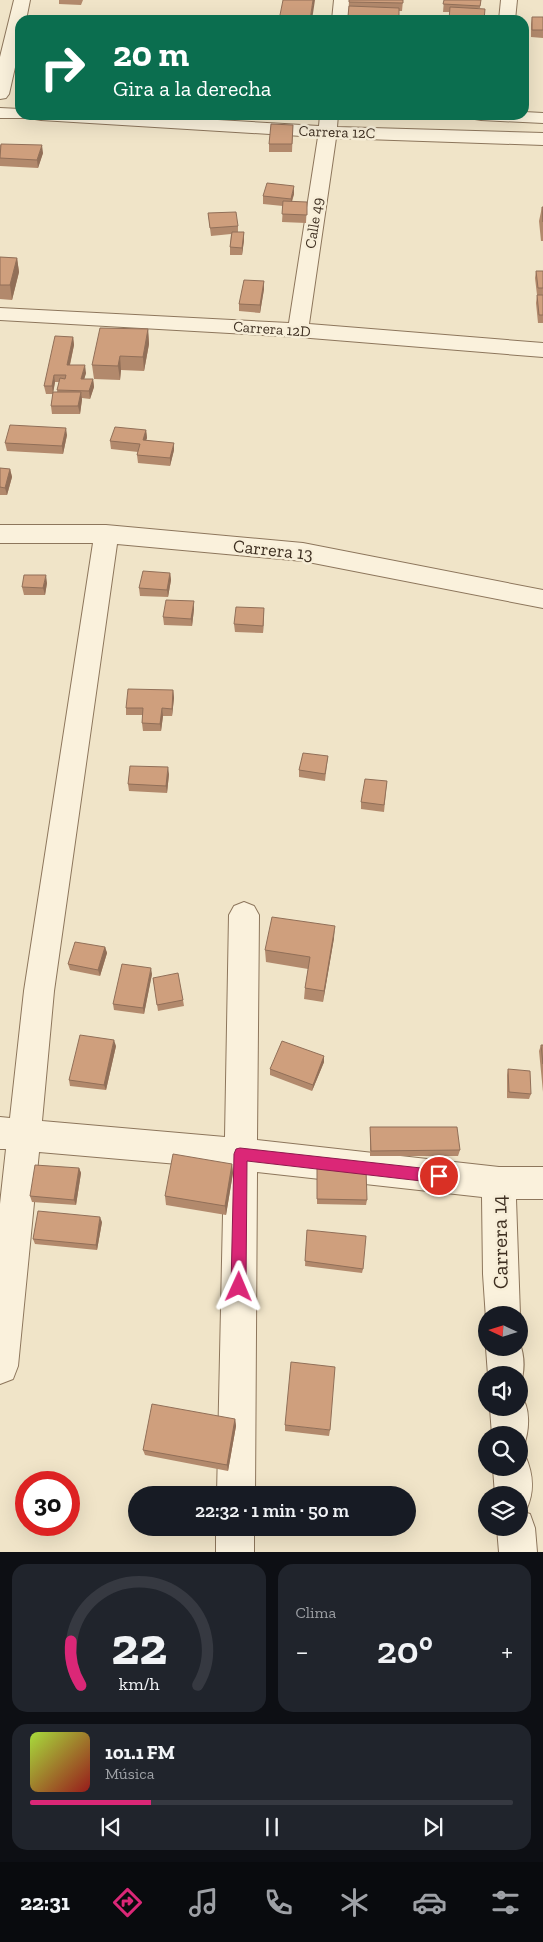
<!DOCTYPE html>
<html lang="es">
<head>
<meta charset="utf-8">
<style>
	body { margin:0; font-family:"Zilla Slab",serif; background:#20242c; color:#f1f3f6; height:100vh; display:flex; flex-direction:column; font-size:19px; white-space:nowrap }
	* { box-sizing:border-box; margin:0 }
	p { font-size:16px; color:#9ea1a6 }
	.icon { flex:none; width:28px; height:28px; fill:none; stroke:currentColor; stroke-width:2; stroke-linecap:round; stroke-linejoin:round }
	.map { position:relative; height:1552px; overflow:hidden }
	.drawer { display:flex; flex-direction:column; gap:12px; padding:12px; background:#0d0f14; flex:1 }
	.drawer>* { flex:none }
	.guide { position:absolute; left:15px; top:15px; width:514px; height:105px; border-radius:15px; box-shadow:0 5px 20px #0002; background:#0b6e4f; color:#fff; overflow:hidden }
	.needle { width:32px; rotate:274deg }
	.fabs { position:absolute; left:478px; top:1306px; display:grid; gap:10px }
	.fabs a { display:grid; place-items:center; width:50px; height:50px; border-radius:50%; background:#171b24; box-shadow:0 5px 20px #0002; font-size:25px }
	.speed { position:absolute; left:15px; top:1471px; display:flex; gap:10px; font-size:25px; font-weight:700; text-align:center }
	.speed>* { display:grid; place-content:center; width:65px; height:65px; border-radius:50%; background:#171b24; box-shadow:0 5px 20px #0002; line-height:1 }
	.speed .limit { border:8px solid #d22; background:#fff; color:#111 }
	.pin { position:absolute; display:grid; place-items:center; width:42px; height:42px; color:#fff; margin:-21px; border:2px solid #fff; border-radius:50%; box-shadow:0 1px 5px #0007 }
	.me { position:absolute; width:55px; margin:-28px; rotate:1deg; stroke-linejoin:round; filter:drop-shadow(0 0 4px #0008) }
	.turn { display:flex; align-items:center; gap:18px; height:105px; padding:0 15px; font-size:22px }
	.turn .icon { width:65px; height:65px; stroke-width:2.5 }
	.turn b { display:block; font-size:35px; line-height:42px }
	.big { font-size:38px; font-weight:600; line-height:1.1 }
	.drawer .widget { flex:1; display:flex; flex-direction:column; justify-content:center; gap:8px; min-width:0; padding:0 18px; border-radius:15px; background:#20242c }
	.drawer .dial { align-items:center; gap:0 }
	.dial svg { height:130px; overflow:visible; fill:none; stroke:#363941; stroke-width:7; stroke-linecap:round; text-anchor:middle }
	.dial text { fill:#f1f3f6; stroke:none }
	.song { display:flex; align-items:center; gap:15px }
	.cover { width:60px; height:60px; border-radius:8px; background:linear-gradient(135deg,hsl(80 70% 55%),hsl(0 70% 35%)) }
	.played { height:5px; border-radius:2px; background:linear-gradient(90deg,#db2777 25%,#363941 25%) }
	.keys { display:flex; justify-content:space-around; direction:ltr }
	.heat { display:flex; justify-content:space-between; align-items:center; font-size:28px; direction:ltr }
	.drawer .tiles { flex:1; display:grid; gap:12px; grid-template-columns:1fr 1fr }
	.widget:last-child { grid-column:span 2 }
	.trip { position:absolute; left:128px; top:1486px; width:288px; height:50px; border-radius:25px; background:#171b24; box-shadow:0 5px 20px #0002; font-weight:600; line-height:50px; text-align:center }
	.dock { display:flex; height:80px; justify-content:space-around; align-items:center; background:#090b0e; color:#9ea1a6 }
	.dock .icon { width:35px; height:35px }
	.dock .selected { color:#db2777 }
	.dock b { font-size:22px; color:#f1f3f6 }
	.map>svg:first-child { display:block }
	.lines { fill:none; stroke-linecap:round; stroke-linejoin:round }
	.minor-casing { stroke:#8d765c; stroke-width:2 }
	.minor { fill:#faf1dc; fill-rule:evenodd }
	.wall { fill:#b2896c; fill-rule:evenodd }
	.shaded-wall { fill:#916f58 }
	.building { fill:#cf9f7d; stroke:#916f58 }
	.route { fill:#db2777; stroke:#8e194d }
	.labels { text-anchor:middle; stroke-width:5; stroke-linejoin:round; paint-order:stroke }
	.far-street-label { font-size:15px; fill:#3d2e20; stroke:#f7eed8 }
	.street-label { font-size:18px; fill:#3d2e20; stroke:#f7eed8 }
	.near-street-label { font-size:21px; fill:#3d2e20; stroke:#f7eed8 }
</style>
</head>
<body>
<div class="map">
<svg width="543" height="1552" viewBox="0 0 543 1552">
	<rect width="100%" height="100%" fill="#f0e4c8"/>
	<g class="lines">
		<!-- minor casing -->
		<g class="minor-casing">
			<path id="minor" d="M14,0H30L26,20H20V45L9,94L6,98L0,99V57Z
				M334,0H350L348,20H332Z
				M501,0H517L515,20H499Z
				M0,108L20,109V115H28L26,118H0Z
				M524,112L543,113V123L481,120L475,119L472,115H524Z
				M32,115H133L319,126L320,115H338L337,127L543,133V145L336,138L309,324L543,343V357L298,337L0,320V308L289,323L318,137L41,120L35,119Z
				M0,525H106L303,543L543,590V608L303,561L117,544L54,991L42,1121L225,1137L229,915L234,906L244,902L254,906L259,915L257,1140L499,1167H543V1199H516L520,1315L519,1317V1315H486V1319L483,1274L482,1197L257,1172L255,1495H217L224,1168L39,1152L18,1366L13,1379L0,1384V1204L6,1149H0V1117L10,1118L24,991L93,543H0Z
				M519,1341C525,1356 525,1373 519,1388V1375H488L486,1348H519Z
				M519,1394C532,1406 529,1433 523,1448L519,1450V1435H492L490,1408H519Z
				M519,1452L525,1455C533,1473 535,1490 527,1508L521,1511L530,1514L535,1528L537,1552H499L497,1528H519V1495H495L493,1468H519Z
				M216,1528H254V1552H216Z"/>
		</g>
		<!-- minor -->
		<use href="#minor" class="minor"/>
	</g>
	<!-- wall -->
	<path class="wall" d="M59,0H83L81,5L59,4Z
		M349,0H403L402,11H399V20H348Z
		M444,0H481L480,8L449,12H443Z
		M532,17H543V38L531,37V24Z
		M293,125L292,152H269V144Z
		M0,145L43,153L38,168L0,166Z
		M294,194L292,202H307L306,223L282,222L283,206L263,204V196Z
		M542,207H543V241H541L539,221Z
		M208,213L238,226V232H244V240L242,255H230V247L231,234L211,236Z
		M0,257L17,258L19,272L12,300L0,299Z
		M536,271H543V323H538L536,303L537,295L535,278Z
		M264,281V289L260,313L239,311V304Z
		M148,329L149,344L144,371L121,370L120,380L94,379L92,365Z
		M73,337L74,345L70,365L86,373L84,379H93L94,387L90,399L82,398L80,414H52L51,406L53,394H46L44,386ZM55,382H59L57,392H53Z
		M146,430L147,438L146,440L174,450L170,466L138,463L137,455L138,452L111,449L110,441Z
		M67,435L63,454L7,451L5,443Z
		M0,468L10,469L12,477L7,495H0Z
		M170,573L171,580L168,597L140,596L139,588Z
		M47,583L45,595H24L22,587Z
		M264,608L263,633L235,632L234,624Z
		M194,609L192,626L164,625L163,617Z
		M173,690L174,698L172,716H163L161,731H143L142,723L143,715H126V708Z
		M328,756L325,781L299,777V770Z
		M169,774L167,793L129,791L128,784Z
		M387,781L384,812L361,809V802Z
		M334,938L323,1002L304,999L305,988L308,969L266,962L265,950Z
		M105,947L107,953L100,976L70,970L68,964Z
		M152,974L144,1014L114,1010L113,1004Z
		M153,978L183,1000L184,1006L158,1011Z
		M541,1045H543V1092L539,1051Z
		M116,1046L106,1090L70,1086L69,1080Z
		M324,1056V1062L312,1091L270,1075V1069Z
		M508,1069L531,1094L529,1099L507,1098V1075Z
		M370,1127L460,1150L458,1156H370Z
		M232,1164L233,1173L226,1215L166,1205L165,1196Z
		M79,1168L81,1173L76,1205L32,1202L30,1196Z
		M317,1173L367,1200L366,1205L317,1204Z
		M102,1222L97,1250L35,1244L33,1239Z
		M307,1230L363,1269L362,1273L305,1266Z
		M235,1419L236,1426L228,1471L145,1455L143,1450Z
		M285,1425L330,1430L329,1436L285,1431Z"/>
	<!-- shaded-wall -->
	<path class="shaded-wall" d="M313,0H315L312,20H310Z
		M42,145L43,153L38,168L37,160Z
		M294,186V194L290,206L291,199Z
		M244,232V240L242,255V248Z
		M17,258L19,272L12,300L10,285Z
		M264,281V289L260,313V305Z
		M148,329L149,344L144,371L143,357Z
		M73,337L74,345L68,373L67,365Z
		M120,356L121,370L120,380L118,366Z
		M85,365L86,373L82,387L81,379Z
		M54,375L55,382L53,394L52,386Z
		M93,379L94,387L90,399L89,391Z
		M81,392L82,400L80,414L78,406Z
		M66,428L67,435L63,454L62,446Z
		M146,430L147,438L143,448V440Z
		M174,443V450L170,466V458Z
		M10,469L12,477L7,495L5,488Z
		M170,573L171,580L168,597L167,590Z
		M46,575L47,583L45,595L43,588Z
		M194,601V609L192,626L191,619Z
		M264,608V616L263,633V626Z
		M173,690L174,698L172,716V709Z
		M162,708L163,716L161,731L160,724Z
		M168,767L169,774L167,793L166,786Z
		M335,926L334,938L323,1002L324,991Z
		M105,947L107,953L100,976L98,970Z
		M151,968L152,974L144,1014L143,1008Z
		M114,1040L116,1046L106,1090L104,1085Z
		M324,1056V1062L312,1091L313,1085Z
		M232,1164L233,1173L226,1215L225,1206Z
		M79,1168L81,1173L76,1205L74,1200Z
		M100,1217L102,1222L97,1250L96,1245Z
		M235,1419L236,1426L228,1471L227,1465Z"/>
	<!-- building -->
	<path class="building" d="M283,0H313L310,20H279Z
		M349,0H403V3L349,2Z
		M444,0H481L480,6L443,4Z
		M349,6L399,8V18L348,16Z
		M450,7L485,9L484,20H449Z
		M532,17H543V30H532Z
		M271,124L293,125L292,144H269Z
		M1,144L42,145L37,160L0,158Z
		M267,183L294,186L291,199L263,196Z
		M283,201L307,202V215L282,214Z
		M542,207H543V222Z
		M236,212L238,226L210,228L208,213Z
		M232,232H244L242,248L230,247Z
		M0,257L17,258L10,285H0Z
		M536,271H543V288H538Z
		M244,280L264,281L260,305L239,304Z
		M537,295H543V315H539Z
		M100,328L148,329L143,357L120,356L118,366L92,365Z
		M55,336L73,337L67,365H85L81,379H93L89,391L57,390L60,378L65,379L66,375H54L52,386H44Z
		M53,392H81L78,406H51Z
		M10,425L66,428L62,446L5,443Z
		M115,427L146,430L143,440L174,443L170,458L137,455L140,444L110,441Z
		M0,468L10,469L5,488L0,487Z
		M143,571L170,573L167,590L139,588Z
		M24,575H46L43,588L22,587Z
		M166,600L194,601L191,619L163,617Z
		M236,607L264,608L263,626L234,624Z
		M128,689L173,690L172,709L162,708L160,724L142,723L143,708H126Z
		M303,753L328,756L325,774L299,770Z
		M130,766L168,767L166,786L128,784Z
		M365,779L387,781L384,805L361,802Z
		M272,917L335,926L324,991L305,988L310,957L265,950Z
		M75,942L105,947L98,970L68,964Z
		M122,964L151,968L143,1008L113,1004Z
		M178,973L183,1000L157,1005L153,978Z
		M80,1035L114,1040L104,1085L69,1080Z
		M282,1041L324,1056L313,1085L270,1069Z
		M541,1045H543V1064Z
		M508,1069L530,1071L531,1094L509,1092Z
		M370,1127H457L460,1150L371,1151Z
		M173,1154L232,1164L225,1206L165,1196Z
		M35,1165L79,1168L74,1200L30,1196Z
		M317,1168L366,1169L367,1200L317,1199Z
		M38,1211L100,1217L96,1245L33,1239Z
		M307,1230L366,1236L363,1269L305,1261Z
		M291,1362L335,1367L330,1430L285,1425Z
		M152,1404L235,1419L227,1465L143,1450Z"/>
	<!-- route -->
	<path class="route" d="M240,1148L439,1170L444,1172L446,1176L444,1181L439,1183L247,1161L246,1287L244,1292L239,1294L234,1292L231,1287L234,1154L236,1149Z"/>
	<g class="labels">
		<!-- far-street labels -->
		<g class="far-street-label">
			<text transform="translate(337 132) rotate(2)" y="5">Carrera 12C</text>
			<text transform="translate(314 223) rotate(-81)" y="5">Calle 49</text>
			<text transform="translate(272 329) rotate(4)" y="5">Carrera 12D</text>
		</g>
		<!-- street labels -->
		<g class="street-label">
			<text transform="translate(273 550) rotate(6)" y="6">Carrera 13</text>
		</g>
		<!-- near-street labels -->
		<g class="near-street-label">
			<text transform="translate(500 1242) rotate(-91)" y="7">Carrera 14</text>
		</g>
	</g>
</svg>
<div class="fabs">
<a><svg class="needle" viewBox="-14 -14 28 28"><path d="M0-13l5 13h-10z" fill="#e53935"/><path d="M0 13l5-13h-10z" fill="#9ea1a6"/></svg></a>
<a><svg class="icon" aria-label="sound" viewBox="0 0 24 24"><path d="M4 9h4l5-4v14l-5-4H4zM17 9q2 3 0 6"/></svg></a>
<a><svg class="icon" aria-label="search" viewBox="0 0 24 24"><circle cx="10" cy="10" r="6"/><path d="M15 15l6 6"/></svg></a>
<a><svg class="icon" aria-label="layers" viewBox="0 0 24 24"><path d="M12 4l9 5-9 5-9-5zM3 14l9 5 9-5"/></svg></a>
</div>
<div class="speed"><div class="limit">30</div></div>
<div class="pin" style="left:439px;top:1176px;background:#d93025"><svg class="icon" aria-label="arrive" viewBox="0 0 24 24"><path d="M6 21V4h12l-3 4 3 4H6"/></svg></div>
<svg class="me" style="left:239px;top:1287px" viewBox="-20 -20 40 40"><path d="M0-17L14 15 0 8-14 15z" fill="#db2777" stroke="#fff" stroke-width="4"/></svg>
<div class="trip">22:32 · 1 min · 50 m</div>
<div class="guide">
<div class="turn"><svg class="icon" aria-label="right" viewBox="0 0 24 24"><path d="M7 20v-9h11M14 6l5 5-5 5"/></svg><div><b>20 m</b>Gira a la derecha</div></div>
</div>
</div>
<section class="drawer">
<div class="tiles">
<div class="widget dial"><svg viewBox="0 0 100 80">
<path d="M14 69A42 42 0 1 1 86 69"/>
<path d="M14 69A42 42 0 0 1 8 42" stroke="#db2777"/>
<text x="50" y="56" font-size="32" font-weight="700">22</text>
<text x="50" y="72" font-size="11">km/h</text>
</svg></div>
<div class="widget"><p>Clima</p>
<div class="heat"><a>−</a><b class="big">20°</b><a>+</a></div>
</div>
<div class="widget">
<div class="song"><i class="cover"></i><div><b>101.1 FM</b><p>Música</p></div></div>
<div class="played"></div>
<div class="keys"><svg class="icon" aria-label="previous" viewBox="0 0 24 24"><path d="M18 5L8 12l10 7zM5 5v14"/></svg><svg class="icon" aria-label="pause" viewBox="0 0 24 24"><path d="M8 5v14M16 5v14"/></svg><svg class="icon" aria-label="next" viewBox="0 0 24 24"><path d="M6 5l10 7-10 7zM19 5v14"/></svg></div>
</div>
</div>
</section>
<nav class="dock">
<b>22:31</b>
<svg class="icon selected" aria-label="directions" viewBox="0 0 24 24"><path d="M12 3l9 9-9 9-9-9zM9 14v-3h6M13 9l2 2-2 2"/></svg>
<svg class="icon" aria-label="music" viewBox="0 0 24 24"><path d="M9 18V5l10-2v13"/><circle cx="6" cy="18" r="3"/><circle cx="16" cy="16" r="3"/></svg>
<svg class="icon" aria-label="phone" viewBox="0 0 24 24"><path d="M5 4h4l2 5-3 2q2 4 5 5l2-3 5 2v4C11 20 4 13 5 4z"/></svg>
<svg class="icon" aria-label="climate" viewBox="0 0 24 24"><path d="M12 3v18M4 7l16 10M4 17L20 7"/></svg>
<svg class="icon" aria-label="car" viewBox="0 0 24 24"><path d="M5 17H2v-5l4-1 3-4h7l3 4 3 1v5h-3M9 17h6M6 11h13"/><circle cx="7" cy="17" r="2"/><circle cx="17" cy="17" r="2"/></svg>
<svg class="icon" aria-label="filters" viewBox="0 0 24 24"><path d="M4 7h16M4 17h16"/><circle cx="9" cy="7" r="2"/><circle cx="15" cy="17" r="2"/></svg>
</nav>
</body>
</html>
